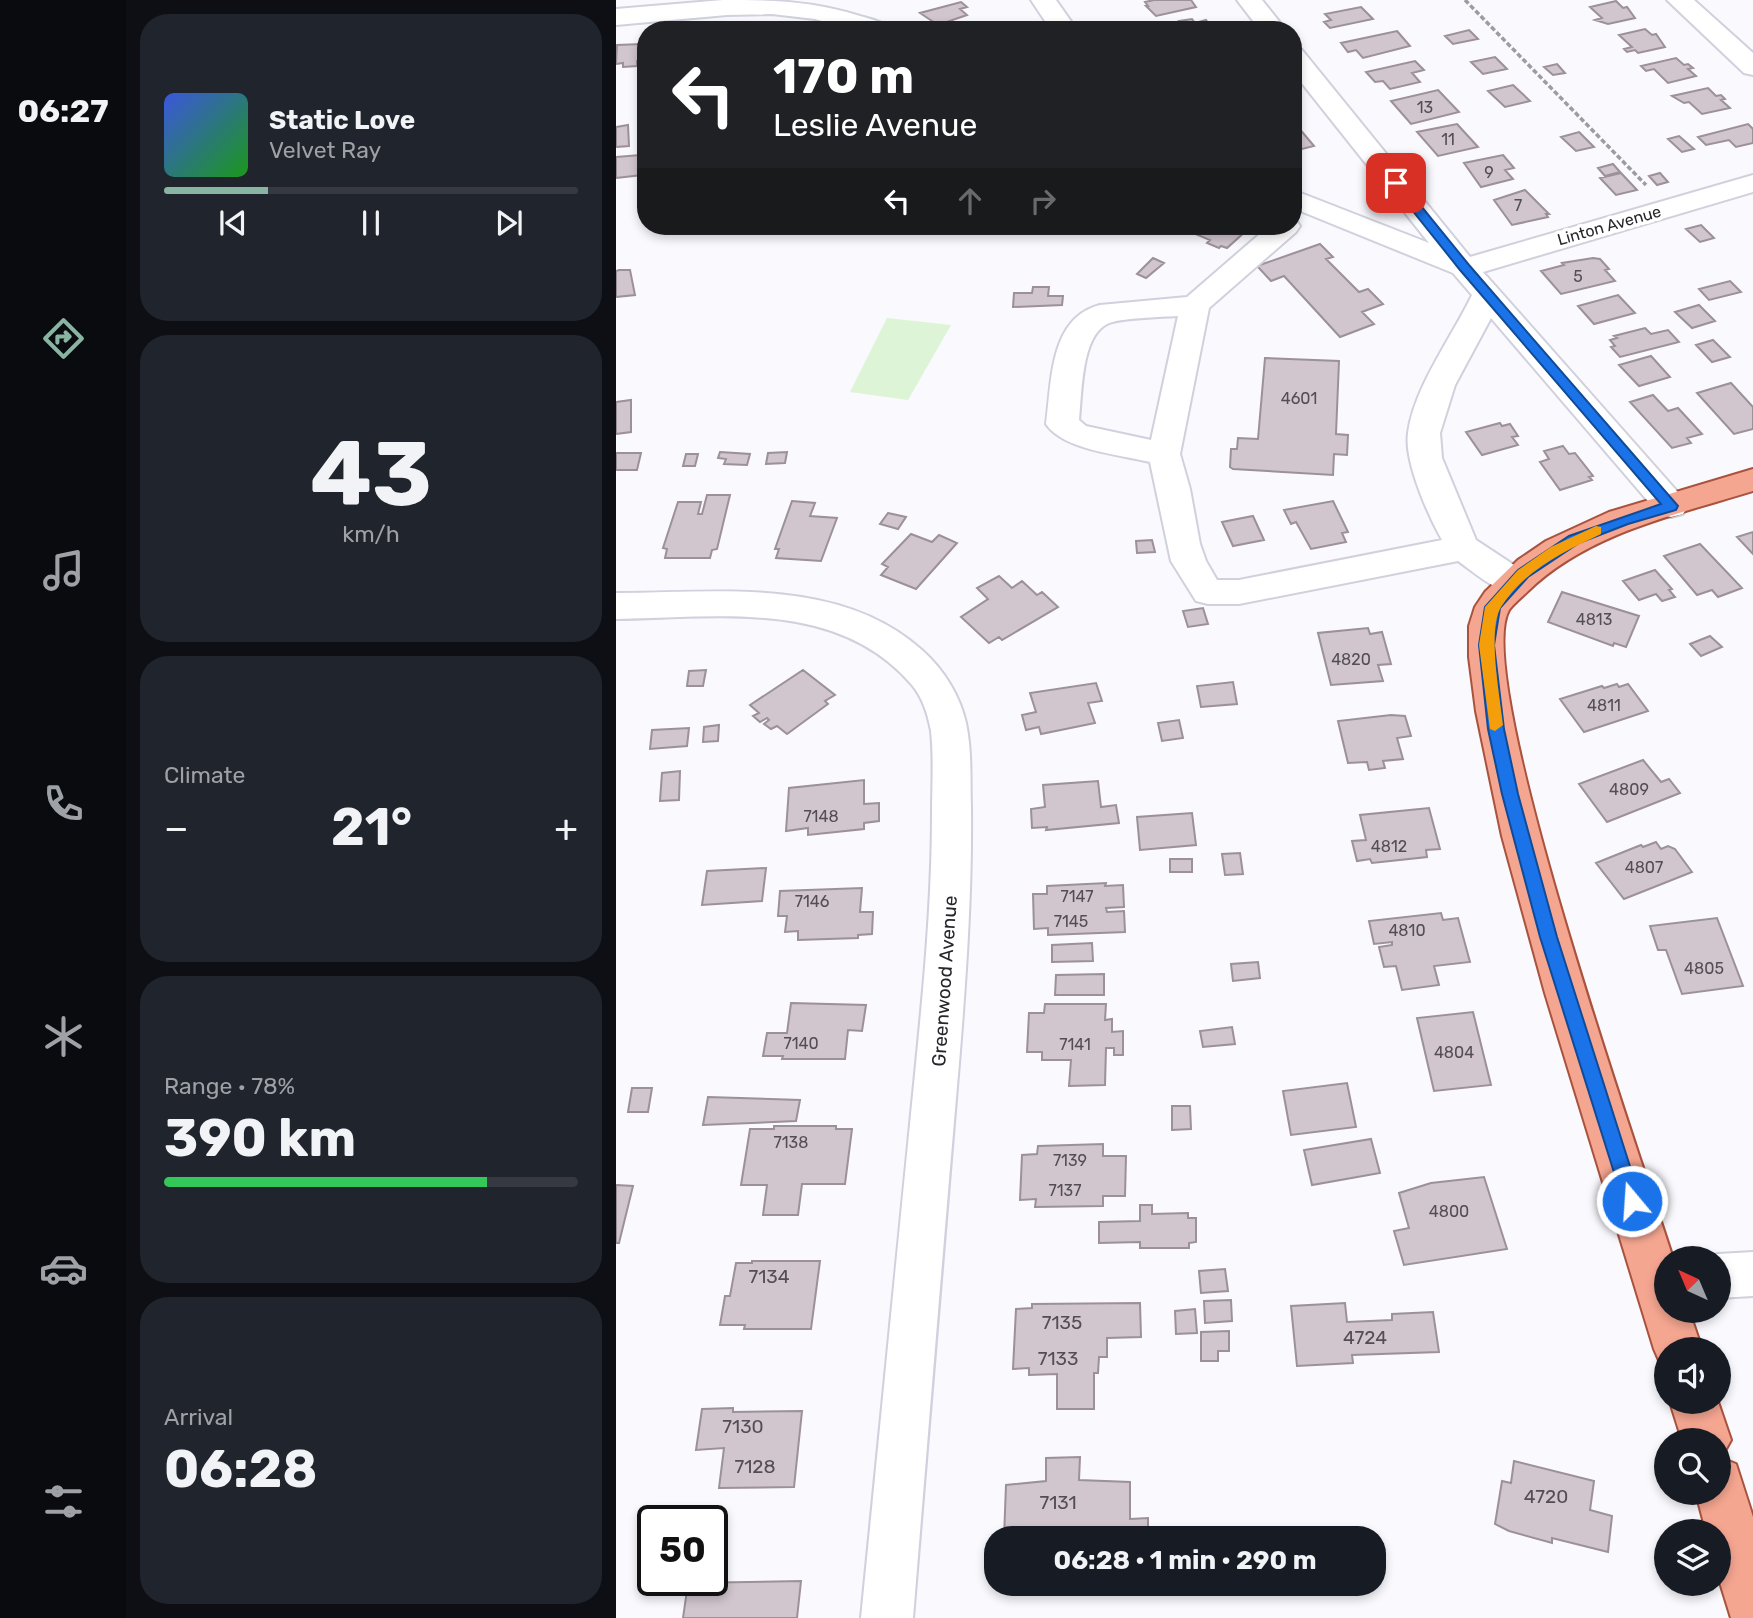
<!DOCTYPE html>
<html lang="en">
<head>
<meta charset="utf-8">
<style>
	body { margin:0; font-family:Rubik,sans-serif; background:#20242c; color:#f1f3f6; height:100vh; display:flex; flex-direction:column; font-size:26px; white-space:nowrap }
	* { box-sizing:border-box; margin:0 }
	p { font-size:23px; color:#9ea1a6 }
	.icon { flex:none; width:38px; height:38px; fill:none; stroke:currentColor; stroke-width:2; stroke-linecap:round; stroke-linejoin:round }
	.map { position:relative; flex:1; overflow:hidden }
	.details { display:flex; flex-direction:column; gap:14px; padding:14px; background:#0d0f14; width:490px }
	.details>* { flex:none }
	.guide { position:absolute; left:21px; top:21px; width:665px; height:214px; border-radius:28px; box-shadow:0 4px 10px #0003; background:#202124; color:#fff; overflow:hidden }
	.needle { width:46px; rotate:316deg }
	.buttons { position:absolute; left:1038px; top:1246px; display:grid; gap:14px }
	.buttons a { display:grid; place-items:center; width:77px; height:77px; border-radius:50%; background:#171b24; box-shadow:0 4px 10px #0003; font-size:35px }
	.speed { position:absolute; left:21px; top:1505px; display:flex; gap:14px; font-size:35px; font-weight:700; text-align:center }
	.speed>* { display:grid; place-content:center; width:91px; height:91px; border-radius:50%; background:#171b24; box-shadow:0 4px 10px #0003; line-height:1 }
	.speed .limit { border:4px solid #111; border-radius:10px; background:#fff; color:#111 }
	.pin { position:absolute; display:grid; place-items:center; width:60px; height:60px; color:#fff; margin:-30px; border-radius:14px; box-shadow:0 4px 10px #0006 }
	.me { position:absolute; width:77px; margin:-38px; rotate:342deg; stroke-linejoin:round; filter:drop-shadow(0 0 5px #0008) }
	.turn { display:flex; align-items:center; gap:24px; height:147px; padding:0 21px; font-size:32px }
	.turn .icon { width:91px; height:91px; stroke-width:2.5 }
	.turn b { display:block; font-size:49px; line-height:60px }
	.lanes { display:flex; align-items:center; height:66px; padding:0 21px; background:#0003; justify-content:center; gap:35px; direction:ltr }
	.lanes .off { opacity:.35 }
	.big { font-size:52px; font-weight:700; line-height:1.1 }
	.details .tile { flex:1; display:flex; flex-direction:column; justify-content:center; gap:10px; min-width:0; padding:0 24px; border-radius:28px; background:#20242c }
	.details .dial { align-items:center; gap:0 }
	.dial b { font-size:91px; line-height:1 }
	.song { display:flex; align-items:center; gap:21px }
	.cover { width:84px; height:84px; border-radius:10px; background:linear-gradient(135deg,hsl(230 70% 55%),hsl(120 70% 35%)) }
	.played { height:7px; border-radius:4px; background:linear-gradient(90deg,#88b4a2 25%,#363941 25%) }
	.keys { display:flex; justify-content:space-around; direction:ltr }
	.heat { display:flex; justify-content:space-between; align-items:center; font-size:38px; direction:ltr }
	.charge { height:10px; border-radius:5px; background:linear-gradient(90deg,#34c759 78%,#363941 0) }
	.trip { position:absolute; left:368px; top:1526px; width:402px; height:70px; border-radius:28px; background:#171b24; box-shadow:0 4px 10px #0003; font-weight:700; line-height:70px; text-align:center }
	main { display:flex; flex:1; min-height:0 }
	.tabs { display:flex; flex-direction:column; width:126px; justify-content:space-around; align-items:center; background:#090b0e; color:#9ea1a6 }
	.tabs .icon { width:49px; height:49px }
	.tabs .on { color:#88b4a2 }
	.tabs b { font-size:32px; color:#f1f3f6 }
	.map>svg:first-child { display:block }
	.green { fill:#ddf4d6 }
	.building { fill:#d1c5ce; stroke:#9c9099; stroke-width:2 }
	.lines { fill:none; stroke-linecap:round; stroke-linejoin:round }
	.minor-casing { stroke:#d1d0dd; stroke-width:4 }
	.major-casing { stroke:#a9533e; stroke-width:4 }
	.path { stroke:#9d9ca1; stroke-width:3.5; stroke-dasharray:5 2.5; stroke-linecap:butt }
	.minor { fill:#fff; fill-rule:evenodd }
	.major { fill:#f5a691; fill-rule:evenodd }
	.route { fill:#1a73e8; stroke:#114b97; stroke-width:2 }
	.slow { fill:#f59e0b }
	.labels { text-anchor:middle; stroke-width:7; stroke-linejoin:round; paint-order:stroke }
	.number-label { font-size:16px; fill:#524e54 }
	.far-street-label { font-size:16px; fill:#27262b; stroke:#fff }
	.street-label { font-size:19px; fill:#27262b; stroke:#fff }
	.near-number-label { font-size:19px; fill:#524e54 }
</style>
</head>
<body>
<main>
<nav class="tabs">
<b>06:27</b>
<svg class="icon on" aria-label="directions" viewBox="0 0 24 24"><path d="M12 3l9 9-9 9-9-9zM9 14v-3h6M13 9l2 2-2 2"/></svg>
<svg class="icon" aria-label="music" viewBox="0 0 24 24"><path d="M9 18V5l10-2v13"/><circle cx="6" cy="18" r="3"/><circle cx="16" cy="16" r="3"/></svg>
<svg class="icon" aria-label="phone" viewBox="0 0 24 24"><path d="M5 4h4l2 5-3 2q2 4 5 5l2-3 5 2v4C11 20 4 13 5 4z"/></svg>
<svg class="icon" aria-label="climate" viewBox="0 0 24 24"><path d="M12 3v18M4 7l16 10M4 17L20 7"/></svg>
<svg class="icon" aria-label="car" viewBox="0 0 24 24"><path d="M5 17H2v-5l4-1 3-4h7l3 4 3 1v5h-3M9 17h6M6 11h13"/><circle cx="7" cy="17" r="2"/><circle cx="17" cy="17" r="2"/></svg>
<svg class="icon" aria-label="filters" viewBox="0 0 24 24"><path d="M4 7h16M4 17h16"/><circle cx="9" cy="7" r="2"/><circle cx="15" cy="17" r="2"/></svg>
</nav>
<section class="details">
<div class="tile">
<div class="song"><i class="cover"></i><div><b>Static Love</b><p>Velvet Ray</p></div></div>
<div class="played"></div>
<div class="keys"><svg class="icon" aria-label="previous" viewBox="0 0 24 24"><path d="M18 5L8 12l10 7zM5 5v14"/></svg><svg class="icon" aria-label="pause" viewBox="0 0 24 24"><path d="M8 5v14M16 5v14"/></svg><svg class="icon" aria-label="next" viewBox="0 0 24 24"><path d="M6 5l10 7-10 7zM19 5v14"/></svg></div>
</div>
<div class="tile dial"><b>43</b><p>km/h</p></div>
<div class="tile"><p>Climate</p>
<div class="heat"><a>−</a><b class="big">21°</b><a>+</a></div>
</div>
<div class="tile"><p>Range · 78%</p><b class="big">390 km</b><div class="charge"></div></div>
<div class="tile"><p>Arrival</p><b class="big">06:28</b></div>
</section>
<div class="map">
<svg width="1137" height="1618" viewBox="0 0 1137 1618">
	<rect width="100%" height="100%" fill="#f9f9fe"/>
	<!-- green -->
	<path class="green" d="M271,318L335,325L292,400L234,392Z"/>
	<!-- building -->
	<path class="building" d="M538,0H575L580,7L540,16L530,6H532L529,2Z
		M1000,1L1007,8L1011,7L1019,18L992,24L979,20L986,18L974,7Z
		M345,2L351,7L344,9L351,15L322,25L304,13Z
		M745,7L757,19L714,28L708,22L715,20L709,14Z
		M576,19L579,23L590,20L595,27L603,26L606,30H556L555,27L566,25L563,21Z
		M1029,29L1036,35L1040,34L1049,47L1022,53L1019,50L1011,52L1008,49L1016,47L1003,35Z
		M853,30L862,39L837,44L829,36Z
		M781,31L794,46L747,58L740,50L732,52L725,43Z
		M26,44V61H21V66L7,67V63L0,64L1,45Z
		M879,57L891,69L867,74L855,62Z
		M1060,58L1068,65L1072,64L1077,68L1072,69L1080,76L1052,83L1038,69L1030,71L1025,66Z
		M799,61L808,70L796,73L804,82L774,89L767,81L759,82L750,72Z
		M941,64L949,73L937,75L928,67Z
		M897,85L914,101L889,107L872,91Z
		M1092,88L1100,96L1105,95L1109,99L1105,100L1114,108L1086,114L1073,102L1068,103L1056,96Z
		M822,90L843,112L795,124L775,101Z
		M841,124L862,147L822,156L801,132Z
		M1132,124L1137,129V143L1120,147L1113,140L1090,145L1082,137Z
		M12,125L13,146L0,147V127Z
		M682,127L698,146L682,150L677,147V129Z
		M963,132L978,147L960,151L945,137Z
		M1063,136L1078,149L1066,152L1052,139Z
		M24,155L26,175L0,178V157Z
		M887,155L898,168L889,170L897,179L865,187L848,163Z
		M997,164L1004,172L989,176L982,168Z
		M1005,173L1021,190L1000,195L984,178Z
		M1044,173L1052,182L1041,185L1033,176Z
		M909,190L933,214H930L932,217L896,225L878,200Z
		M1085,225L1098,238L1084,242L1070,229Z
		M585,226H631L628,228L631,230L611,248L605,246L603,248L591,243L594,240L577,233Z
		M704,244L717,257L710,259L743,292L752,289L767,304L746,312L758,324L724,337L668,276L655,281L641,266Z
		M537,258L548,263L530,278L521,274Z
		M977,258L984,259L993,269L989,270L999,281L945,294L925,271L948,265L946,263Z
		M3,270H14L19,295L0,297V271Z
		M1114,281L1125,292L1093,300L1083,289Z
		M417,287H433L432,296H447L446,305L397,307L398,293H416Z
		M1002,295L1019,313L978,324L962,306Z
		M1083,305L1099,321L1076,328L1059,312Z
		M1029,328L1035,334L1052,330L1063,342L1004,357L995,347L999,346L994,340L1001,338L998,336Z
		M1097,340L1114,357L1096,362L1080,345Z
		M1035,356L1054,377L1023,386L1003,365Z
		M649,358L723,361L720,434L732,435L731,455L718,454L717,475L617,469L614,467L615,449H621L622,438L642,439Z
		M1115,383L1137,407V429L1118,434L1081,393Z
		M1037,395L1052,411L1062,408L1086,434L1071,438L1075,443L1056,448L1014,402Z
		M15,400V432L0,434V402Z
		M884,423L886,426L894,424L902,436L896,437L902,445L866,455L850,432Z
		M947,446L953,454L959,453L977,476L973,477L976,480L944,490L924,462L933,459L928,451Z
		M104,452L134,454L131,465L108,464L110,459L102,458Z
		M171,452L169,463L150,464L152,453Z
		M0,453H25L21,470H0Z
		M70,454H82L79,466H67Z
		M91,495H114L101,549L96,550L94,558H49L51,549L47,548L62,502H85L82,514H86Z
		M176,501L199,503L194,516L221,518L205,561L160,558L163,549H159Z
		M717,501L732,532L726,533L730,542L695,549L680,522L675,524L668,510Z
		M272,513L290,517L282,529L264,524Z
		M637,516L648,540L617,546L606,522Z
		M1137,532V554L1121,537Z
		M295,534L316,542L323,535L341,543L300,589L265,575L272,567L266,564Z
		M536,540L539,552L521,553L520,541Z
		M1084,544L1126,588L1102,597L1096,590L1081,595L1048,556Z
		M1039,570L1056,589L1053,590L1059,597L1046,601L1040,594L1023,600L1007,581Z
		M383,576L396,588L406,581L421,595L426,592L442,607L386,640L383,637L373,643L345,617L372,599L361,588Z
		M946,592L1023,616L1010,647L998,643L997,646L932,622Z
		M587,608L592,624L572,627L567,611Z
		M752,628L754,634L766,632L775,664L762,665L767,681L715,685L702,633Z
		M1094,636L1106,647L1085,656L1074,644Z
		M90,670L87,686H71L73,671Z
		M187,670L219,695L209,701L212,704L171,734L161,726L155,729L148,724L153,720L151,718L144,722L137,716L143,713L134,705Z
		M617,682L621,704L585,707L581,686Z
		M480,683L486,701L472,703L479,723L425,734L423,727L410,730L406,715L420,712L414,693Z
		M1001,684L1003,687L1012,684L1032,711L968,732L944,699L986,686L988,688Z
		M775,715L789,716L795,736L781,738L787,759L767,761L769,768L753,770L751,762L732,763L722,721Z
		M563,720L567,738L546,741L542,723Z
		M103,725L102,741L87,742L88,727Z
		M73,728L71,746L34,749L36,730Z
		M1027,760L1045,782L1053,779L1064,793L991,822L963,784Z
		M64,771L63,800L44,801L46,773Z
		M248,780V804L263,803V821L248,823V829L192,835V828L170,831L173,788Z
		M482,781L485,807L500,805L503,823L430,830L431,827L416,828L415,809L429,807L427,785Z
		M813,808L824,849L810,850L811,857L756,863L754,859L741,861L736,841L750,840L744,815Z
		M576,813L580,845L524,850L521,817Z
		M1040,842L1045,849L1052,846L1059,849L1076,872L1008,899L980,863L1025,845L1027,847Z
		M624,853L627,874L609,875L606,854Z
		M554,859H576V872H554Z
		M150,868L146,901L86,905L91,871Z
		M490,883L489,886L507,885L508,907L490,908L491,912L508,911L509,932L432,935V928L418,929L417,894H431V886Z
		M246,888L244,912H257L256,934L242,935V938L182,940V931L169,932L171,916H162L164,891Z
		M825,913L827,920L842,918L854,962L818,966L823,985L786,990L780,966L768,967L763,947L776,945V942L758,944L753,921Z
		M1101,918L1127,986L1066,994L1050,950H1042L1034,926Z
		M476,943L477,961L436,962V945Z
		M642,962L644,978L617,981L615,964Z
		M488,974V995H439L440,975Z
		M175,1003L250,1005L246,1031L232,1030L229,1059H166L167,1056H147L151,1033H171Z
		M429,1004H490L489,1020L496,1019V1032L507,1031V1055H498V1048H490L489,1085L453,1086L455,1060H426V1052H411L413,1013H428Z
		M857,1012L875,1085L818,1091L801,1018Z
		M616,1027L619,1044L587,1047L584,1031Z
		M731,1083L740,1127L675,1135L667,1091Z
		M16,1088H36L32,1112H12Z
		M92,1097L184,1100L180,1121L87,1125Z
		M556,1106H574L575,1129L556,1130Z
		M158,1126H220V1129H236L229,1184H186L182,1215H147L151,1185H125L134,1129H158Z
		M755,1139L764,1173L696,1185L688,1150Z
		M487,1144V1156H510L509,1196H487V1206L419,1207L420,1199L404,1200L406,1155L421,1154L422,1146Z
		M868,1177L891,1249L788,1265L778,1231L793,1228L783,1193L815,1183Z
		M0,1185L17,1186L3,1243H0Z
		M524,1205H536V1214L572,1213V1218H580V1242L573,1243V1248H524V1242L483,1243V1222L524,1221Z
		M136,1261H204L195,1329H128L129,1325H104L109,1296H114L120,1263H136Z
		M609,1269L612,1291L585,1293L583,1271Z
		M615,1300L616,1321L589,1323L588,1301Z
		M524,1303L525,1337L491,1338V1357H483L482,1373H478V1409H441V1374L413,1375V1368L397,1369L400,1309L416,1308V1304Z
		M729,1303L731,1322L776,1320V1314L817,1312L823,1352L736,1355L737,1363L681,1366L675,1306Z
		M579,1309L581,1333L560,1334L559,1311Z
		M613,1331V1351H602V1361H585V1332Z
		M117,1408V1412L186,1411L178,1487L103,1488L108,1448L80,1450L86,1409Z
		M464,1457L463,1480L514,1482V1519L532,1518V1538H388L390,1485L430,1481V1458Z
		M898,1461L978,1481L974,1510L996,1516L992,1552L936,1538V1543L893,1531L879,1524L886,1481L895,1483Z
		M628,1527H660V1538H629Z
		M185,1581L181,1618H67L72,1583Z"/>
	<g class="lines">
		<!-- minor casing -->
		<g class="minor-casing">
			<path id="minor" d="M107,0C155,0 198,1 244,16C254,19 267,21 274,30H236L199,19L156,14L111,15L0,25V9Z
				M415,0H440L461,30H435Z
				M621,0H646L670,30H644Z
				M1051,0H1078L1137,53V75L1128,73Z
				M677,47L686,50L854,257L1137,175V192L867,272L1067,498L1072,506L1067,514L1055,517L1043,514L875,318L839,385L824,433L826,458L860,540L910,573L915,582L910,591C885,598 862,575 842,561L623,604H592L580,601L555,561L534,462C505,455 447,450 430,424C436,382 433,318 484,305L571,297L653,226H677V219L680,220L684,226L680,232L593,308L564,454L574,489L584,544L590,561L601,580H623L826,540C812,515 788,461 792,433C798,387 836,337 856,295L837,273L677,208V190L813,243L677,72ZM562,316L535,440L470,426L463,420C466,393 465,337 491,324C502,318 547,317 562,316Z
				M0,593C102,593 225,576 307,651C328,670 344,696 350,723C356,751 354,780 355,808C356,894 350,978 343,1063C327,1248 312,1433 297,1618H245C263,1440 280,1262 298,1084C307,994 316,904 316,813C316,786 318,758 315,731C312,715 307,698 296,685C222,598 102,618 0,619Z
				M1137,1252V1296L1102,1298V1258H1091L1102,1254Z"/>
		</g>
		<!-- major casing -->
		<g class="major-casing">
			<path id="major" d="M1137,469V491C1059,515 972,533 912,591C906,597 898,603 893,610C855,676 1027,1164 1057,1258H1050V1311H1073L1086,1349H1050V1367L1045,1365L1038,1349L929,993L886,836L860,711L853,657V626L859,607L869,592L902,560L930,541L993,512Z
				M1054,1402H1102L1115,1440L1105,1458L1120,1464L1137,1517V1618H1115L1102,1576V1531H1090L1080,1493H1102V1440H1066Z"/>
		</g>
		<!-- path -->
		<path class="path" d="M849,0L1030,185"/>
		<!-- minor -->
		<use href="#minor" class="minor"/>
		<!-- major -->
		<use href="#major" class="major"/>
	</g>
	<!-- route -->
	<path class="route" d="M776,180H784L853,265L1062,506L1060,510L1012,524L963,543L912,577L884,608L878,645L888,729L902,794L941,937L1025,1201L1023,1207L1016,1210L1009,1207L1007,1201L924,937L886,794L872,729L863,645L869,607L902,570L953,536L1045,504L844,270L776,185Z"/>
	<!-- slow -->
	<path class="slow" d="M980,526L985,527V534C949,551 907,571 885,607C871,630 884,697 887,725L879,731L874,729L863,645L869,607L902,570L935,547Z"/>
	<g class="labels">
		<!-- number labels -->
		<g class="number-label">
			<text x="809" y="113">13</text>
			<text x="832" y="145">11</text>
			<text x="873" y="178">9</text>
			<text x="902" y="211">7</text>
			<text x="962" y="282">5</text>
			<text x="683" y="404">4601</text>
			<text x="978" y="625">4813</text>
			<text x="735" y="665">4820</text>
			<text x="988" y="711">4811</text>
			<text x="1013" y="795">4809</text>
			<text x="205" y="822">7148</text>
			<text x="773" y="852">4812</text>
			<text x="1028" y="873">4807</text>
			<text x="461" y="902">7147</text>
			<text x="196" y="907">7146</text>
			<text x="455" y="927">7145</text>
			<text x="791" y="936">4810</text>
			<text x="1088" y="974">4805</text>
			<text x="185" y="1049">7140</text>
			<text x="459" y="1050">7141</text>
			<text x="838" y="1058">4804</text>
			<text x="175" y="1148">7138</text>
			<text x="454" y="1166">7139</text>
			<text x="449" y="1196">7137</text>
			<text x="833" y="1217">4800</text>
		</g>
		<!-- far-street labels -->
		<g class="far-street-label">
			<text transform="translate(993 225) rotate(-16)" y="6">Linton Avenue</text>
		</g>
		<!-- street labels -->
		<g class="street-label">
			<text transform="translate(328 981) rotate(-86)" y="7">Greenwood Avenue</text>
		</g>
		<!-- near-number labels -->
		<g class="near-number-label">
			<text x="153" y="1283">7134</text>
			<text x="446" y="1329">7135</text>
			<text x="749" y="1344">4724</text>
			<text x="442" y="1365">7133</text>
			<text x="127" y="1433">7130</text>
			<text x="139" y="1473">7128</text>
			<text x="930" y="1503">4720</text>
			<text x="442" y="1509">7131</text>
		</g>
	</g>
</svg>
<div class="buttons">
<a><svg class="needle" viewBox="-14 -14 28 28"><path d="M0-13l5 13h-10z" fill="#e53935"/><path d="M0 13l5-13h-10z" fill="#9ea1a6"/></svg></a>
<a><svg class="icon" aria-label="sound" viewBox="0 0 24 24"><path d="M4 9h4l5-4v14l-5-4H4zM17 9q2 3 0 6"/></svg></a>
<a><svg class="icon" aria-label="search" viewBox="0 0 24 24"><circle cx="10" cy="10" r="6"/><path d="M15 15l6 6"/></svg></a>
<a><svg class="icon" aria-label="layers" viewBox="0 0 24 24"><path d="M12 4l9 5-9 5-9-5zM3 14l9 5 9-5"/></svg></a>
</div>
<div class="speed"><div class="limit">50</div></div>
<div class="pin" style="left:780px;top:183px;background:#d93025"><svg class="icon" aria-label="arrive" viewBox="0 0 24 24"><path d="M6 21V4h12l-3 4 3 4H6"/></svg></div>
<svg class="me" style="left:1016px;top:1201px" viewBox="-20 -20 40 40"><circle r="17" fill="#1a73e8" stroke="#fff" stroke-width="3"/><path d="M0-11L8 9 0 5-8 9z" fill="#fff"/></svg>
<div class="trip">06:28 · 1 min · 290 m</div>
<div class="guide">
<div class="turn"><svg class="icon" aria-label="left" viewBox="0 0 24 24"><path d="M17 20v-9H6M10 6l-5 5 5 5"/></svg><div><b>170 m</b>Leslie Avenue</div></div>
<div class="lanes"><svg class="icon" aria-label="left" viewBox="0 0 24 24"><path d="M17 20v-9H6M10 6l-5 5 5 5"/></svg><svg class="icon off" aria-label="ahead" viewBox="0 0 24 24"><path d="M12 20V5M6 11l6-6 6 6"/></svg><svg class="icon off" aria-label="right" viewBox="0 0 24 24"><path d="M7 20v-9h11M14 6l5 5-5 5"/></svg></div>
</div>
</div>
</main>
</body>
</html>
